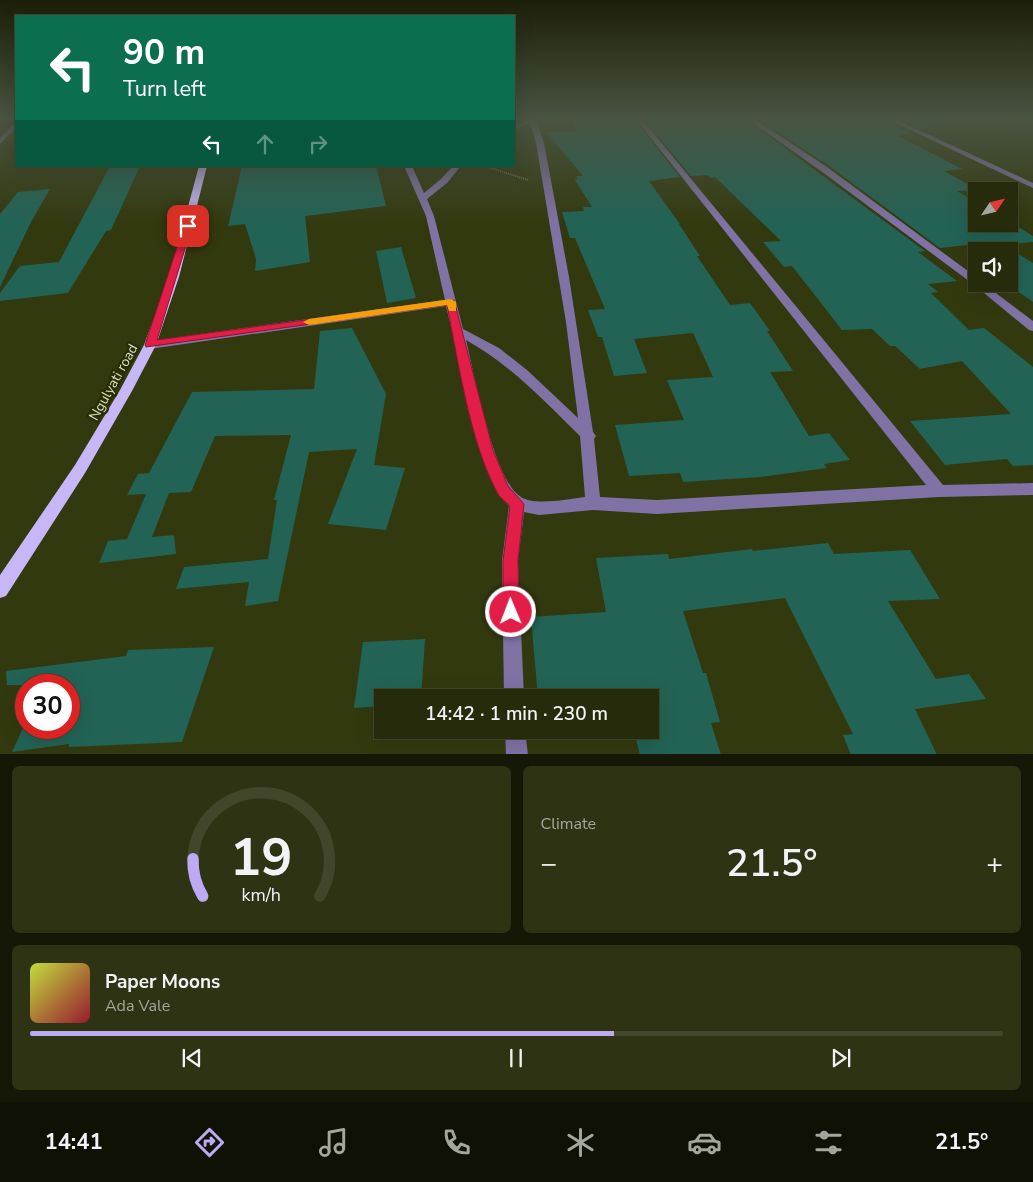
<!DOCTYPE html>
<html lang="en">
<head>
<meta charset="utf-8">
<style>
	body { margin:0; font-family:"Nunito Sans",sans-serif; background:#2e3314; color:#f1f3f6; height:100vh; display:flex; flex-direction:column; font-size:19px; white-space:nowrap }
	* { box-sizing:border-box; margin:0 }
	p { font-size:16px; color:#a4a79d }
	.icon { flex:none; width:28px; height:28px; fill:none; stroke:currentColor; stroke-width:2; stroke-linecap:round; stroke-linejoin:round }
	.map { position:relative; height:754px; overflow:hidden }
	.panel { display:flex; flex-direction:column; gap:12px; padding:12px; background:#151806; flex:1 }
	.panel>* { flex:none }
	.top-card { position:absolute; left:15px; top:15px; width:500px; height:152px; border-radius:0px; box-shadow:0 5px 20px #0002,0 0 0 1px #42472c; background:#0b6e4f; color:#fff; overflow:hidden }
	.needle { width:32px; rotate:55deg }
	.fabs { position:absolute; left:968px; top:182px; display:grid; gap:10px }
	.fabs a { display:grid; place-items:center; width:50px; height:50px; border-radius:0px; background:#262b0b; box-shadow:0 5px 20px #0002,0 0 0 1px #42472c; font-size:25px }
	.speed { position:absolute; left:15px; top:674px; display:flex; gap:10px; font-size:25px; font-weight:700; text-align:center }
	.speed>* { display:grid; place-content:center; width:65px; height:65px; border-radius:50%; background:#262b0b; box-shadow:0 5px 20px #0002,0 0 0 1px #42472c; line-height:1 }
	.speed .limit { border:8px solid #d22; background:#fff; color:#111 }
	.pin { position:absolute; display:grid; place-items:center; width:42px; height:42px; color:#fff; margin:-21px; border-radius:10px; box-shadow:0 2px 8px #0006 }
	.me { position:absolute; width:55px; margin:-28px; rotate:359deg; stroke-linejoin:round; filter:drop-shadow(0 0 4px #0008) }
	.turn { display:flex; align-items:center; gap:18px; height:105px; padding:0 25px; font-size:22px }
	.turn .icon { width:65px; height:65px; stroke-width:2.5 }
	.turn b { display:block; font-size:35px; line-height:42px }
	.lanes { display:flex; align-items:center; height:48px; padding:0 25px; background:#0003; justify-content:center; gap:25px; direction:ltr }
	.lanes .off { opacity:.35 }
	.big { font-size:38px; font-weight:600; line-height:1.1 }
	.panel .card { flex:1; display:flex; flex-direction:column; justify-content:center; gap:8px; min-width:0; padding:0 18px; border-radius:8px; background:#2e3314 }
	.panel .dial { align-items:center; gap:0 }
	.dial svg { height:130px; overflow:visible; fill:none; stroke:#42472c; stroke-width:7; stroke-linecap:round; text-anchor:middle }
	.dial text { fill:#f1f3f6; stroke:none }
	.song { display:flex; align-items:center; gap:15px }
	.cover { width:60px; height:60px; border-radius:8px; background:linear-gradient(135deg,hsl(70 70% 55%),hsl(350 70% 35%)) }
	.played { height:5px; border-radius:2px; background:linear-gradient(90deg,#bea9f4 60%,#42472c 60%) }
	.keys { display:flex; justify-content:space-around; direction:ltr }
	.heat { display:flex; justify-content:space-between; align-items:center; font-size:28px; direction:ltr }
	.panel .tiles { flex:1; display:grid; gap:12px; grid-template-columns:1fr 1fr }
	.card:last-child { grid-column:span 2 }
	.trip { position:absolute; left:374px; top:689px; width:285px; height:50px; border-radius:0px; background:#262b0b; box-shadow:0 5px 20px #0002,0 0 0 1px #42472c; font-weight:600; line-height:50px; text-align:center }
	.menu { display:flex; height:80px; justify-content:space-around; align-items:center; background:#0f1104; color:#a4a79d }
	.menu .icon { width:35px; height:35px }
	.menu .current { color:#bea9f4 }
	.menu b { font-size:22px; color:#f1f3f6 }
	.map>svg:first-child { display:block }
	.building { fill:#226356 }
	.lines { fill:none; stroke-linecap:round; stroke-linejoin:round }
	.path { stroke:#717754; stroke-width:2; stroke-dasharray:1 1; stroke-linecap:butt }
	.minor { fill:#8072a5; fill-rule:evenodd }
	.major { fill:#c8b7f6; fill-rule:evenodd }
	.route { fill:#e11d48; stroke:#92132f }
	.slow { fill:#f59e0b }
	.labels { text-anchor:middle; stroke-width:5; stroke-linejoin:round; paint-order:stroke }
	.street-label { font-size:14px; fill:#d9dec7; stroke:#292e03 }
</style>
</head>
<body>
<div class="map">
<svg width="1033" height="755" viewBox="0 0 1033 755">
	<rect width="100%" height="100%" fill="#33390f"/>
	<!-- building -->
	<path class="building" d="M608,118H633L680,177L649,181L680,224H679L700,256H697L730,305L750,303L770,331H767L793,371L770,372L809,436L829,433L850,460L824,464L827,468L761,477L683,482L680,473L629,476L615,425L684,420L667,380L713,377L693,333L634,339L647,373L614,376L602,337H598L588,310L605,309L575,238H570L562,212L584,211L583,207H592L575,180L578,179L576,176H583L546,132L576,131L572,122L610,120Z
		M643,118H744L925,251L918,252L957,281L928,284L938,292L931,293L969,330L984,328L1033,367V465L1013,466L1007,459L945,465L910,421L1011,414L962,361L920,369L895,346H890L872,329L842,330L792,266L784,267L763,242L781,241L715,177L711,178L707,175L691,176Z
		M756,118H883L912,133L898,136L962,169L944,171L980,191H957L976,202V224H1009V221L1033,236V242L980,247L976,244L940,248L828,165Z
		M897,118H941L942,124L922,130Z
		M110,166H140L111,230L106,231L68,293L0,301V293L20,266L59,262Z
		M242,166H376L386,206L305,216L310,262L255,271L256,259L245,224L228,226Z
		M50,189L31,222L0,287V214L18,192Z
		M401,247L416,298L387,303L376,251Z
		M1009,248L1033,263V302L1009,285Z
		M352,328L386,394L374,465L405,468L386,530L328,524L357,449L309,452L278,601L245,606L249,582L176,589L184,567L268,559L277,500H274L291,435L215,436L191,492L169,493L152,537L174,535L176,554L99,563L108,541L127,539L146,494L127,495L138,474L149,473L192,392L314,389L320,331Z
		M828,543L834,554L910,550L940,599L888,601L936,679L969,674L986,699L915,709L937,755H851L843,735L853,734L785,598L683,611L703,673H706L720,722L711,723L721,755H640L634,730H650V698H538L531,617L606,612L596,558L668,554L669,559L752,549L753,551Z
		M425,639L421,698H382V706L354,708L363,642Z
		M214,647L182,742L69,747V744L12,752L23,728H69V685H7L6,671L126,656L128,650Z"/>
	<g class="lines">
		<!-- path -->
		<path class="path" d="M485,166L528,180"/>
		<!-- minor -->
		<path class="minor" d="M529,118L536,119L544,143L569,277L593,432L596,436L594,439L600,497L657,500L926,485L635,118H641L943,485L1033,483V495L939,497L657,514L593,510L539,515L524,512L518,561L524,698H504L502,561L509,506L498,494L480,450L446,306L150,349L144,345L150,341L445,300L426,216L404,166H412L424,193L441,179L453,166H461L447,183L427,199L434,216L463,329L499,348L527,370L578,418L566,322L536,143L530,123L514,130V126ZM466,340C511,365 544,401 580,436L585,497C569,499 534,506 521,497C494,481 474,373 466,340Z
			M746,118H753L827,167L976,277V284H984L1033,321V331L1029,330L973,284L821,171Z
			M885,118H893L1033,183V188Z
			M16,122V128L0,144V138Z
			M505,730H525L528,755H506Z"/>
		<!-- major -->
		<path class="major" d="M199,166H207L179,277L156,345L132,391L85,473L6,596L0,598V575L75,465L120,390L144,345L169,277Z"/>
	</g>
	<!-- sky -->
	<linearGradient id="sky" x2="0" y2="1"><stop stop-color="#1c1f08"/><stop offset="0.53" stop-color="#4a5442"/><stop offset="1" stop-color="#4a5442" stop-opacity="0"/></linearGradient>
	<rect width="1033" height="223" fill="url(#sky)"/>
	<!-- route -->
	<path class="route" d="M188,224L192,226L157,340L454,300L493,450L508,486L524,504L518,561L519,612L517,618L511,621L505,618L503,612V561L510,506C505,501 499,497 497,492C470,442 458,361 447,305L146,347L145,345L184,226Z"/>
	<!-- slow -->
	<path class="slow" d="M451,299L456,302V311H449L447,305L309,325L303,322L309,319Z"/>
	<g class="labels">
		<!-- street labels -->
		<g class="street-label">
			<text transform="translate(113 382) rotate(-61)" y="5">Ngulyati road</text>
		</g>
	</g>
</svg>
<div class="fabs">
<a><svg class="needle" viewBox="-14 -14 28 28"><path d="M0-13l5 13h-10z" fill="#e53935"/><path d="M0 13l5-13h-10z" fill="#a4a79d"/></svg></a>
<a><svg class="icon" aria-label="sound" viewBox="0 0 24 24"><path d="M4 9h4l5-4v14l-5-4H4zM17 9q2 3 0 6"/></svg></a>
</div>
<div class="speed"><div class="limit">30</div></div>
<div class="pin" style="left:188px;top:226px;background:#d93025"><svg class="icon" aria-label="arrive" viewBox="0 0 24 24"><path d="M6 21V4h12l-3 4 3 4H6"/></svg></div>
<svg class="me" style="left:511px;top:612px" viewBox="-20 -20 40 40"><circle r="17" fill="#e11d48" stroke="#fff" stroke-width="3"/><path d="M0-11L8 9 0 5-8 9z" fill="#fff"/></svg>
<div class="trip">14:42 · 1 min · 230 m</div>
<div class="top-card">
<div class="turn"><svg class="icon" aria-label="left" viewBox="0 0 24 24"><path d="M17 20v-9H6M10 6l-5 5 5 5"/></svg><div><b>90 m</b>Turn left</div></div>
<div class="lanes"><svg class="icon" aria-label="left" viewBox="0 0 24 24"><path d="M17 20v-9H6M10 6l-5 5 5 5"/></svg><svg class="icon off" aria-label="ahead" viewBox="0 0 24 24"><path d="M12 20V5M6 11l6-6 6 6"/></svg><svg class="icon off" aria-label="right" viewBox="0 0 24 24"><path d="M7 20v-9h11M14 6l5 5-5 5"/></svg></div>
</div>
</div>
<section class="panel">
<div class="tiles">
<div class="card dial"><svg viewBox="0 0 100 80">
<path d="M14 69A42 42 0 1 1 86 69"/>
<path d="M14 69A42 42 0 0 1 8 46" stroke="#bea9f4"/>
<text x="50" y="56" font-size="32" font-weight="700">19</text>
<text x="50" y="72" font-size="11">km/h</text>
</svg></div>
<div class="card"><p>Climate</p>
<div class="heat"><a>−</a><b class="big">21.5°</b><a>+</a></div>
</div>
<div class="card">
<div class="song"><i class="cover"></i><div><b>Paper Moons</b><p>Ada Vale</p></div></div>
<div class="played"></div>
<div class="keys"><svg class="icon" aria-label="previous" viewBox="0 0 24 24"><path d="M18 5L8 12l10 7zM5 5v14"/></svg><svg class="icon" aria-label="pause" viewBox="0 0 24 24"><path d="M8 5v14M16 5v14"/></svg><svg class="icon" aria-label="next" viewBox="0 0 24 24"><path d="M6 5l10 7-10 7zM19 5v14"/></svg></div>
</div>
</div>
</section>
<nav class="menu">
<b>14:41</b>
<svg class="icon current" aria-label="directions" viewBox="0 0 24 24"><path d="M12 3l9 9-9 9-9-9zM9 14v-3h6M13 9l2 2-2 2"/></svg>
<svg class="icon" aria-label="music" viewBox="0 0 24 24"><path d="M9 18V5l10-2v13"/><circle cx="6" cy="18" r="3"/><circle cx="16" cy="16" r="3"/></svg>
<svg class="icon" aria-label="phone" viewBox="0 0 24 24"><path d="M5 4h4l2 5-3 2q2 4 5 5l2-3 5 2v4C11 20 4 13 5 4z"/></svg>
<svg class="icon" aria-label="climate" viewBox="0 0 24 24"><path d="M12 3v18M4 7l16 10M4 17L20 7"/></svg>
<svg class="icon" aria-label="car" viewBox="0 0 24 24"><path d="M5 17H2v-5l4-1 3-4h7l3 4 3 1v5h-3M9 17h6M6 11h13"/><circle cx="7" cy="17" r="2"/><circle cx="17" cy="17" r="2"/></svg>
<svg class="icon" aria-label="filters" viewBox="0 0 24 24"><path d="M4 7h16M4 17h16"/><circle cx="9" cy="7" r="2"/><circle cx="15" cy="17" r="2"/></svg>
<b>21.5°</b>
</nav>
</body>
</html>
